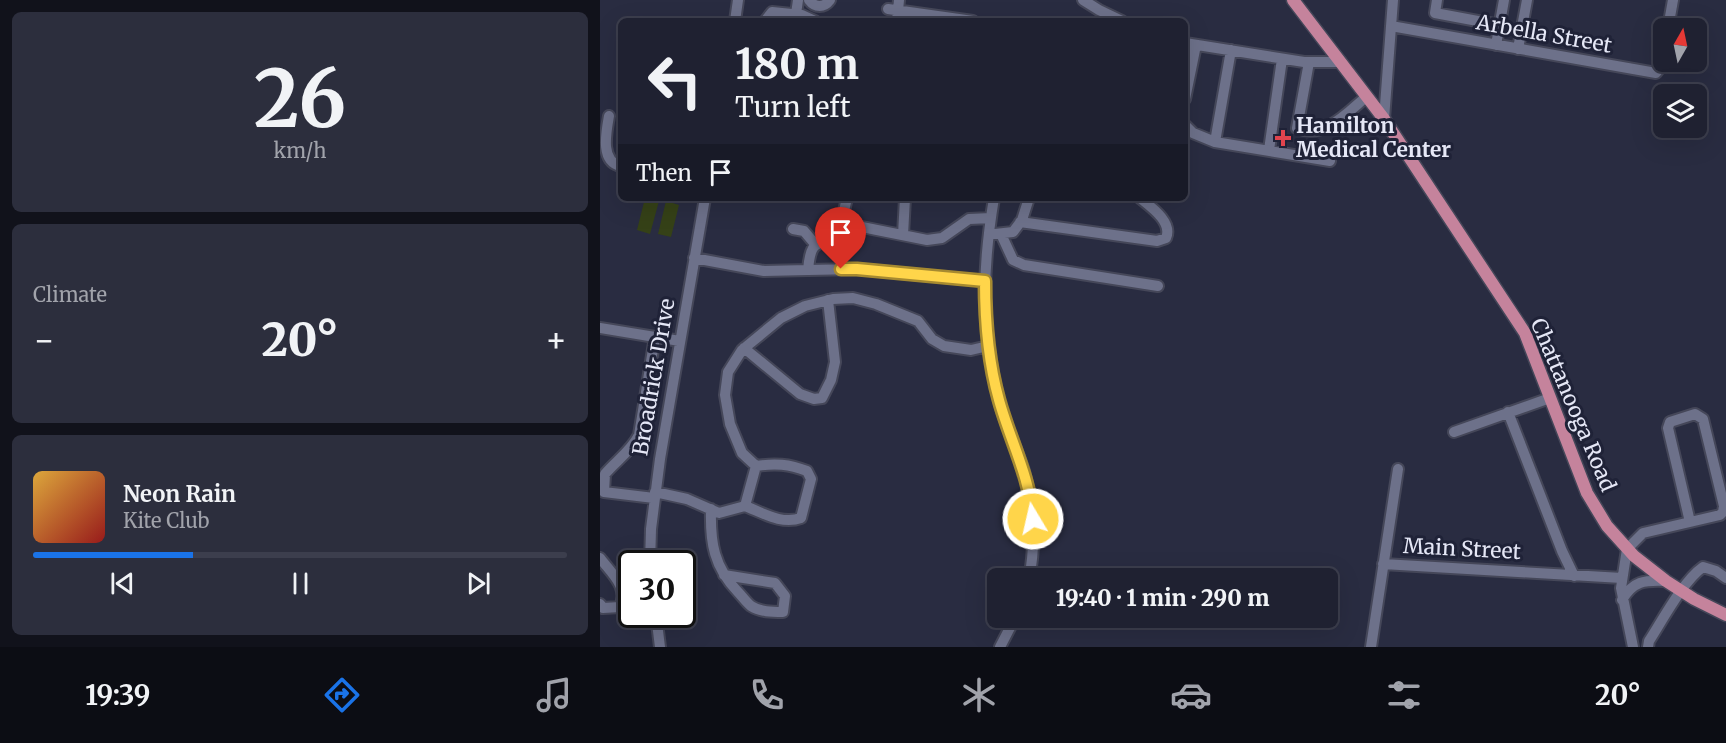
<!DOCTYPE html>
<html lang="en">
<head>
<meta charset="utf-8">
<style>
	body { margin:0; font-family:Merriweather,serif; background:#2c2e3d; color:#f1f3f6; height:100vh; display:flex; flex-direction:column; font-size:22px; white-space:nowrap }
	* { box-sizing:border-box; margin:0 }
	p { font-size:20px; color:#a1a3ab }
	.icon { flex:none; width:33px; height:33px; fill:none; stroke:currentColor; stroke-width:2; stroke-linecap:round; stroke-linejoin:round }
	.map { position:relative; flex:1; overflow:hidden }
	.side { display:flex; flex-direction:column; gap:12px; padding:12px; background:#11121b; width:600px }
	.side>* { flex:none }
	.hud { position:absolute; left:18px; top:18px; width:570px; height:183px; border-radius:9px; box-shadow:0 6px 24px #0002,0 0 0 2px #3c3e4d; background:#1f2131; color:#f1f3f6; overflow:hidden }
	.needle { width:39px; rotate:9deg }
	.buttons { position:absolute; left:1053px; top:18px; display:grid; gap:12px }
	.buttons a { display:grid; place-items:center; width:54px; height:54px; border-radius:9px; background:#1f2131; box-shadow:0 6px 24px #0002,0 0 0 2px #3c3e4d; font-size:30px }
	.speed { position:absolute; left:18px; top:550px; display:flex; gap:12px; font-size:30px; font-weight:700; text-align:center }
	.speed>* { display:grid; place-content:center; width:78px; height:78px; border-radius:50%; background:#1f2131; box-shadow:0 6px 24px #0002,0 0 0 2px #3c3e4d; line-height:1 }
	.speed .limit { border:3px solid #111; border-radius:9px; background:#fff; color:#111 }
	.pin { position:absolute; display:grid; place-items:center; width:51px; height:51px; color:#fff; margin:-62px -26px; border-radius:50% 50% 50% 0; rotate:-45deg; box-shadow:0 0 6px #0007 }
	.pin .icon { rotate:45deg }
	.me { position:absolute; width:66px; margin:-33px; rotate:351deg; stroke-linejoin:round; filter:drop-shadow(0 0 4px #0008) }
	.turn { display:flex; align-items:center; gap:21px; height:126px; padding:0 18px; font-size:27px }
	.turn .icon { width:78px; height:78px; stroke-width:2.5 }
	.turn b { display:block; font-size:42px; line-height:51px }
	.then { display:flex; align-items:center; height:57px; padding:0 18px; background:#0003; gap:12px; font-size:22px }
	.big { font-size:45px; font-weight:800; line-height:1.1 }
	.side .tile { flex:1; display:flex; flex-direction:column; justify-content:center; gap:9px; min-width:0; padding:0 21px; border-radius:9px; background:#2c2e3d }
	.side .dial { align-items:center; gap:0 }
	.dial b { font-size:78px; line-height:1 }
	.song { display:flex; align-items:center; gap:18px }
	.cover { width:72px; height:72px; border-radius:9px; background:linear-gradient(135deg,hsl(40 70% 55%),hsl(0 70% 35%)) }
	.played { height:6px; border-radius:3px; background:linear-gradient(90deg,#1a73e8 30%,#3c3e4d 30%) }
	.keys { display:flex; justify-content:space-around; direction:ltr }
	.heat { display:flex; justify-content:space-between; align-items:center; font-size:33px; direction:ltr }
	.trip { position:absolute; left:387px; top:568px; width:351px; height:60px; border-radius:9px; background:#1f2131; box-shadow:0 6px 24px #0002,0 0 0 2px #3c3e4d; font-weight:800; line-height:60px; text-align:center }
	.tabs { display:flex; height:96px; justify-content:space-around; align-items:center; background:#0c0d14; color:#a1a3ab }
	.tabs .icon { width:42px; height:42px }
	.tabs .active { color:#1a73e8 }
	.tabs b { font-size:27px; color:#f1f3f6 }
	main { display:flex; flex:1; min-height:0 }
	.map>svg:first-child { display:block }
	.green { fill:#354117 }
	.lines { fill:none; stroke-linecap:round; stroke-linejoin:round }
	.minor-casing { stroke:#454759; stroke-width:14 }
	.major-casing { stroke:#454759; stroke-width:15 }
	.minor { stroke:#6d718a; stroke-width:10 }
	.major { stroke:#c5839c; stroke-width:12 }
	.route-casing { stroke:#a68a30; stroke-width:15 }
	.route { stroke:#ffd54a; stroke-width:10 }
	.health-dot { fill:#e0444e; stroke:#1f2237; stroke-width:2 }
	.labels { text-anchor:middle; stroke-width:6; stroke-linejoin:round; paint-order:stroke }
	.street-label { font-size:21px; fill:#e5e7f6; stroke:#1f2237 }
	.poi-label { font-size:21px; font-weight:bold; fill:#e5e7f6; stroke:#1f2237; text-anchor:start }
</style>
</head>
<body>
<main>
<section class="side">
<div class="tile dial"><b>26</b><p>km/h</p></div>
<div class="tile"><p>Climate</p>
<div class="heat"><a>−</a><b class="big">20°</b><a>+</a></div>
</div>
<div class="tile">
<div class="song"><i class="cover"></i><div><b>Neon Rain</b><p>Kite Club</p></div></div>
<div class="played"></div>
<div class="keys"><svg class="icon" aria-label="previous" viewBox="0 0 24 24"><path d="M18 5L8 12l10 7zM5 5v14"/></svg><svg class="icon" aria-label="pause" viewBox="0 0 24 24"><path d="M8 5v14M16 5v14"/></svg><svg class="icon" aria-label="next" viewBox="0 0 24 24"><path d="M6 5l10 7-10 7zM19 5v14"/></svg></div>
</div>
</section>
<div class="map">
<svg width="1126" height="647" viewBox="0 0 1126 647">
	<rect width="100%" height="100%" fill="#292c41"/>
	<!-- green -->
	<path class="green" d="M45,198L59,201L50,234L37,230Z
		M66,201L79,205L71,237L58,234Z"/>
	<g class="lines">
		<!-- minor casing -->
		<g class="minor-casing">
			<path id="minor" d="M209,0C215,8 224,8 230,0
				M483,0L499,10L522,21
				M837,0L835,13L899,25
				M288,9L373,21
				M135,21L138,0
				M165,21L172,12L202,15L215,21
				M195,21L198,0
				M297,21L299,0
				M791,26L1056,73L1063,64L1064,58
				M1068,28L1073,0
				M585,43L704,62H741
				M896,45L904,0
				M918,49L927,0
				M709,62L697,128C725,139 747,113 766,97
				M585,99L596,45
				M9,116C6,133 0,162 21,166
				M784,119L793,0
				M585,125L593,133L615,142L730,161
				M615,142L631,50
				M669,150L682,59
				M394,198C382,270 381,325 398,397C404,422 416,446 424,471C434,506 436,543 429,579
				M420,222L557,241L566,238C573,222 551,207 540,198
				M242,223L327,240L342,238L369,219L391,218
				M193,229L204,231L215,244
				M395,234L413,232L422,220L429,198
				M401,234L413,260L424,265L558,286
				M303,235L305,198
				M94,258L164,271L208,270C211,235 219,249 239,232L247,198
				M208,270L257,269L385,281
				M0,328L55,337
				M144,348L200,394L214,399L222,398L231,380L235,362L228,300
				M908,412L962,551L974,576
				M854,432L950,398
				M55,492L87,499L119,513L145,506L156,466L142,453L130,424L125,395L128,372L142,350L181,318L205,306L233,299L253,298L276,304L318,321L332,339L344,346L371,350L388,346
				M54,498L4,492L5,474C16,461 31,451 39,435L55,337L80,341
				M145,506C163,513 182,525 201,518L211,479L207,471C189,464 175,463 156,466
				M111,509C110,543 114,567 138,592C142,596 146,602 151,606C160,612 172,612 183,612L185,596L175,583L124,575
				M0,558C12,574 29,587 20,607L3,608L0,604
				M50,564L51,529L60,459L105,198
				M783,564L1022,578
				M1022,600C1033,581 1044,580 1066,581
				M56,615L60,647
				M400,647L415,618
				M771,647L798,469
				M1033,647L1021,588L1027,549L1043,533L1120,515L1123,512L1124,506L1103,419L1095,414L1070,422L1068,428L1090,522
				M1048,647L1049,641C1062,621 1083,581 1103,567L1116,571L1126,578"/>
		</g>
		<!-- major casing -->
		<g class="major-casing">
			<path id="major" d="M693,0L784,119L925,333L987,493L1007,526L1034,556L1066,581L1094,599L1126,615"/>
		</g>
		<!-- minor -->
		<use href="#minor" class="minor"/>
		<!-- major -->
		<use href="#major" class="major"/>
	</g>
	<g class="lines">
		<!-- route casing -->
		<g class="route-casing">
			<path id="route" d="M241,269H257L385,281C385,321 388,361 399,400C410,440 430,477 433,519"/>
		</g>
		<!-- route -->
		<use href="#route" class="route"/>
	</g>
	<!-- markers -->
	<path class="health-dot" d="M680 129h6v6h6v6h-6v6h-6v-6h-6v-6h6z"/>
	<g class="labels">
		<!-- street labels -->
		<g class="street-label">
			<text transform="translate(944 34) rotate(10)" y="7">Arbella Street</text>
			<text transform="translate(54 377) rotate(-80)" y="7">Broadrick Drive</text>
			<text transform="translate(973 405) rotate(67)" y="7">Chattanooga Road</text>
			<text transform="translate(862 549) rotate(3)" y="7">Main Street</text>
		</g>
		<!-- poi labels -->
		<g class="poi-label">
			<text x="696" y="133">Hamilton<tspan x="696" dy="24">Medical Center</tspan></text>
		</g>
	</g>
</svg>
<div class="buttons">
<a><svg class="needle" viewBox="-14 -14 28 28"><path d="M0-13l5 13h-10z" fill="#e53935"/><path d="M0 13l5-13h-10z" fill="#a1a3ab"/></svg></a>
<a><svg class="icon" aria-label="layers" viewBox="0 0 24 24"><path d="M12 4l9 5-9 5-9-5zM3 14l9 5 9-5"/></svg></a>
</div>
<div class="speed"><div class="limit">30</div></div>
<div class="pin" style="left:241px;top:269px;background:#d93025"><svg class="icon" aria-label="arrive" viewBox="0 0 24 24"><path d="M6 21V4h12l-3 4 3 4H6"/></svg></div>
<svg class="me" style="left:433px;top:519px" viewBox="-20 -20 40 40"><circle r="17" fill="#ffd54a" stroke="#fff" stroke-width="3"/><path d="M0-11L8 9 0 5-8 9z" fill="#fff"/></svg>
<div class="trip">19:40 · 1 min · 290 m</div>
<div class="hud">
<div class="turn"><svg class="icon" aria-label="left" viewBox="0 0 24 24"><path d="M17 20v-9H6M10 6l-5 5 5 5"/></svg><div><b>180 m</b>Turn left</div></div>
<div class="then">Then<svg class="icon" aria-label="arrive" viewBox="0 0 24 24"><path d="M6 21V4h12l-3 4 3 4H6"/></svg></div>
</div>
</div>
</main>
<nav class="tabs">
<b>19:39</b>
<svg class="icon active" aria-label="directions" viewBox="0 0 24 24"><path d="M12 3l9 9-9 9-9-9zM9 14v-3h6M13 9l2 2-2 2"/></svg>
<svg class="icon" aria-label="music" viewBox="0 0 24 24"><path d="M9 18V5l10-2v13"/><circle cx="6" cy="18" r="3"/><circle cx="16" cy="16" r="3"/></svg>
<svg class="icon" aria-label="phone" viewBox="0 0 24 24"><path d="M5 4h4l2 5-3 2q2 4 5 5l2-3 5 2v4C11 20 4 13 5 4z"/></svg>
<svg class="icon" aria-label="climate" viewBox="0 0 24 24"><path d="M12 3v18M4 7l16 10M4 17L20 7"/></svg>
<svg class="icon" aria-label="car" viewBox="0 0 24 24"><path d="M5 17H2v-5l4-1 3-4h7l3 4 3 1v5h-3M9 17h6M6 11h13"/><circle cx="7" cy="17" r="2"/><circle cx="17" cy="17" r="2"/></svg>
<svg class="icon" aria-label="filters" viewBox="0 0 24 24"><path d="M4 7h16M4 17h16"/><circle cx="9" cy="7" r="2"/><circle cx="15" cy="17" r="2"/></svg>
<b>20°</b>
</nav>
</body>
</html>
